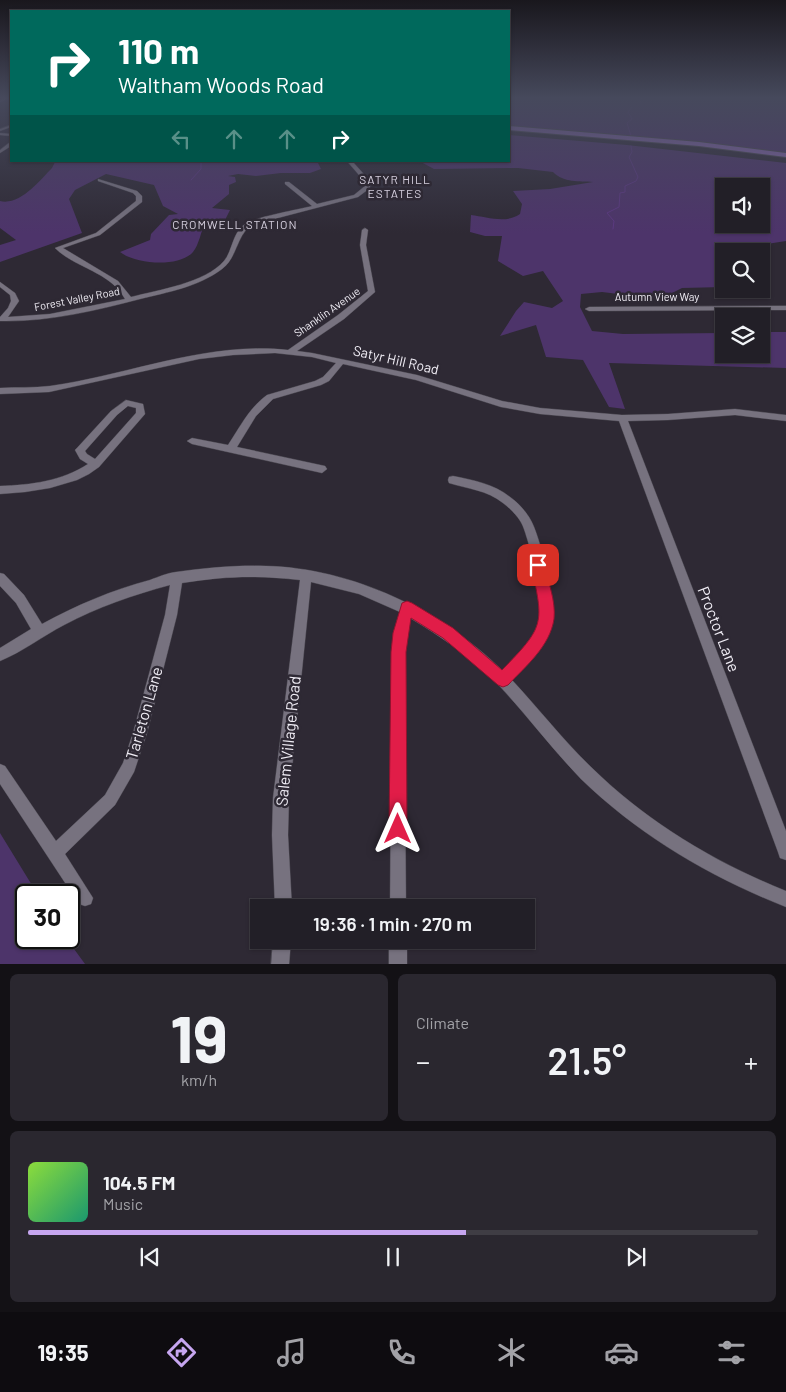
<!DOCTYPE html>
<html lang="en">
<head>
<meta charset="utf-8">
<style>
	body { margin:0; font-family:Barlow,sans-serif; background:#2a272f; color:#f1f3f6; height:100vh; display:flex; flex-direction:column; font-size:19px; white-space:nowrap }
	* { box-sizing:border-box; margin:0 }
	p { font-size:16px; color:#a2a2a7 }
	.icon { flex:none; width:28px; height:28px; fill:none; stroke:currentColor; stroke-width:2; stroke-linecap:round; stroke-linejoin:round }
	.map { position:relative; height:964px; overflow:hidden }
	.side { display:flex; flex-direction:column; gap:10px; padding:10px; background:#131115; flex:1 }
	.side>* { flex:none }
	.banner { position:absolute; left:10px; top:10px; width:500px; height:152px; border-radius:0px; box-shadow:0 1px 4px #0004,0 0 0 1px #3f3d44; background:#00695c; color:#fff; overflow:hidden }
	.buttons { position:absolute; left:715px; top:178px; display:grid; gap:10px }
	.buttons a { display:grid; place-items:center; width:55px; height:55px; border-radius:0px; background:#221f27; box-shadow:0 1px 4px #0004,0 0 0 1px #3f3d44; font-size:25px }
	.speed { position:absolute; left:15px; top:884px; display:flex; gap:10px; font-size:25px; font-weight:700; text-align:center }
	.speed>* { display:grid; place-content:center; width:65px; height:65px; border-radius:50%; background:#221f27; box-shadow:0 1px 4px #0004,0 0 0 1px #3f3d44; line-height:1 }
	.speed .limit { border:2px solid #111; border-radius:8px; background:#fff; color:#111 }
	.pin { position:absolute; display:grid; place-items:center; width:42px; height:42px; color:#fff; margin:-21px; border-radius:10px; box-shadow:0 2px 8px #0006 }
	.me { position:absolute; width:55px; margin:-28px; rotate:0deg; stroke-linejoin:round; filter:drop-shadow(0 0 4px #0008) }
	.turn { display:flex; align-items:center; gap:18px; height:105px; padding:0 25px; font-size:22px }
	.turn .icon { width:65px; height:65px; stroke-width:2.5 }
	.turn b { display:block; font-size:35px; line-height:42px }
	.lanes { display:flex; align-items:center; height:48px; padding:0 25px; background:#0003; justify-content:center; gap:25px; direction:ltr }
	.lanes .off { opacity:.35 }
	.big { font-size:38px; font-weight:600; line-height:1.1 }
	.side .widget { flex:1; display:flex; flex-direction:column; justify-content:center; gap:8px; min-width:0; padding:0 18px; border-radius:8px; background:#2a272f }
	.side .dial { align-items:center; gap:0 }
	.dial b { font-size:65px; line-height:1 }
	.song { display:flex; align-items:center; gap:15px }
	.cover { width:60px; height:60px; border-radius:8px; background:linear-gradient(135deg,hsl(90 70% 55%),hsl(160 70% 35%)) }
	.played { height:5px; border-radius:2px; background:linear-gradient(90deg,#c6a6f0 60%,#3f3d44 60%) }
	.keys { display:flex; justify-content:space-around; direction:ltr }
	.heat { display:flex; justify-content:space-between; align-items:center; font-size:28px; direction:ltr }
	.side .tiles { flex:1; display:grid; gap:10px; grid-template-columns:1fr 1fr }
	.widget:last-child { grid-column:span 2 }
	.trip { position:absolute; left:250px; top:899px; width:285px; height:50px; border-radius:0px; background:#221f27; box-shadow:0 1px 4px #0004,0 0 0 1px #3f3d44; font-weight:600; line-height:50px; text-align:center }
	.tabs { display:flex; height:80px; justify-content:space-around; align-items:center; background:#0e0c10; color:#a2a2a7 }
	.tabs .icon { width:35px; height:35px }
	.tabs .on { color:#c6a6f0 }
	.tabs b { font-size:22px; color:#f1f3f6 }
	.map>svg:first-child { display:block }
	.green { fill:#4d346a; fill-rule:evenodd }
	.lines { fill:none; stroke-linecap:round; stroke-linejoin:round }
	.stream { stroke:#5c3982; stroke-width:1 }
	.minor-casing { stroke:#4a4750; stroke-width:1 }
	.major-casing { stroke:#4a4750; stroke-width:2 }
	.minor { fill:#77727f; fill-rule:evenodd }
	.major { fill:#8b69b1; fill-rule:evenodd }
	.route { fill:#e11d48; stroke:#92132f }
	.labels { text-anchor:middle; stroke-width:5; stroke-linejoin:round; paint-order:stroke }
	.far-street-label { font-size:11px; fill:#f0edf5; stroke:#2e2934 }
	.far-neighbourhood-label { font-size:12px; letter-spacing:1px; fill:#d3cddc; stroke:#2e2934 }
	.street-label { font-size:14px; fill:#f0edf5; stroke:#2e2934 }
	.near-street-label { font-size:16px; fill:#f0edf5; stroke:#2e2934 }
</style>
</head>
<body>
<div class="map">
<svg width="786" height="965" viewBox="0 0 786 965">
	<rect width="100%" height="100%" fill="#2e2934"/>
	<!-- green -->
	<path class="green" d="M509,98H786V157L734,148L628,140V138L509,127Z
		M509,135L627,145L786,163V241L724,251L722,256L724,258V287L682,288L660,299L602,292L581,294L580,307L592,331L623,334L724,333V354H761V332H786V368L609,363L625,409L609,407L583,360L546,357L536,325L500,336L516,311L524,302L552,308L563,301L543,271L523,276L498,261L502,236H485L470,232L471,215C487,217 506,224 520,214L522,204L513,191L550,189L593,182C579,181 564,183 553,172L518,168L434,169L421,162L411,161H509ZM724,186H761V224H724Z
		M317,161L321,169L310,173H281L256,176L238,174L228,176L235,177L236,182L229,185V194L212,208L230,210L225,220L205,223C201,231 199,245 193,252C179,268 135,264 120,252L150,240L151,234L169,215L178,214L163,206L154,185L106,174L75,190L69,199L82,233L0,262V245L16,240L0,228V201C20,206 40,180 52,168L55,162Z
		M0,833L38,895H26V938H66L85,964H0Z"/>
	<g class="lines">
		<!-- stream -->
		<path class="stream" d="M641,103L640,99L644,98
			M631,136L627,123L632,119L628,112L632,107
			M191,180L201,169V161
			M613,229L614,221L607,213L619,207L620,193L625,192V186L636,181L638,177L629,157L632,152L631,146"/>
		<!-- minor casing -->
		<g class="minor-casing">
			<path id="minor" d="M4,98H10L0,102V100Z
				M11,125V127L0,131V129Z
				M0,133L11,134V136L0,135Z
				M9,143H11V146L0,153V150Z
				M347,161H352L370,181V188L358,197L251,225C236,237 237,258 222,269C198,287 168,292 140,299C94,311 48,322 0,321V317L8,308L11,301L10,295L0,287V282L15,293L19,301L8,317L50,314L125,299C111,272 75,268 55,248L96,233L136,201V196L133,193L98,181V179L137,191L142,196V202L100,235L63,248L118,281L131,297C158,290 205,283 224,261C233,250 232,233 245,224C255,217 297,210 312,206L285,184V182H289L317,204L354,195L365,186V182Z
				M365,228L368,230L366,245L375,292L344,319L297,351L312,353L417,375L502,401L540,408L622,415L668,414L735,409L786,415V421L735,415L668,420L628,421L786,831V860L780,858L778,852L619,421L540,414L501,407L416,380L343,364L329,381L321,385L273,399L256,416L237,447L325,466L327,469L322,473L192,444L187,441L192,438L228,445C240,427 249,408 267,395L315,381L323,377L336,363L312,357L275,353L233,355L199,359L49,392L0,394V388C16,387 34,388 50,386C129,375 207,341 288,350L338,315L368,291L360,245L362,230Z
				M786,306V310L589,311L585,309L589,307Z
				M126,400L143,404L145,414L99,467L89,474L77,480L50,488L25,492L0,494V486C31,485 62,481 88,464L80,459L75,450L77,448L111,411ZM128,406L136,408V413L95,459L87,454L85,451L117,415Z
				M453,476C473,480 494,484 510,497C520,504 530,516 534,527C544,552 558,611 548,636C540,654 525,667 512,680C539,709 563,740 591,767C647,822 714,862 786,891V907C710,877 640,836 581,779C550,747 524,711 493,679C468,655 440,636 410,618L406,633L404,652L406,908H390L392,652L394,633L400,612L359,594L311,582L289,798L288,835L292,908H275L272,835L273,798L300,580C258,575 224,576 182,583L177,615L147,733L134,772L115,805L65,854L93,898L91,904L85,906L79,904L0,784V764L5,766L56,841L105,795L123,763L133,733L165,615L170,585C133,595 98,607 64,625C43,636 22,652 0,661V648L31,629L16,603L0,586V573L4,574L24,595L42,624C77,605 112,590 150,580C158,577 167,573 176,572C205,568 236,565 266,566C352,568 442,611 503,671C514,659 532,646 537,630C546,608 532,552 524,529C521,519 511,509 503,503C487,490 468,489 449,483L448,480L449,477Z
				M273,940H291L289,965H271Z
				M389,940H407V965H389Z"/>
		</g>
		<!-- major casing -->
		<g class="major-casing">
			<path id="major" d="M509,126L699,142L786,153V157L699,146L509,130Z"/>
		</g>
		<!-- minor -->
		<use href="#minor" class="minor"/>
		<!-- major -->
		<use href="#major" class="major"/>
	</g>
	<!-- sky -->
	<linearGradient id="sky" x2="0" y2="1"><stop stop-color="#19171d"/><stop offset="0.42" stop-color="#46495c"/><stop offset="1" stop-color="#46495c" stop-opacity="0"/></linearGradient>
	<rect width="786" height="233" fill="url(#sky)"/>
	<!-- route -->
	<path class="route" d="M538,559L542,561L544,565C548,581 556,601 554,619C550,646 526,666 508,685L503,687L498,685L443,638L411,618L406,652L407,829L405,835L398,838L392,835L389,829L391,652L393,633L402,603L407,601L412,603L453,628L502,670C545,626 544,624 531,565L533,561Z"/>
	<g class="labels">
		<!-- far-street labels -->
		<g class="far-street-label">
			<text x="657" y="301">Autumn View Way</text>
			<text transform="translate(77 299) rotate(-11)" y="4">Forest Valley Road</text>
			<text transform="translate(327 312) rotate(-35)" y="4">Shanklin Avenue</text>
		</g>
		<!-- far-neighbourhood labels -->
		<g class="far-neighbourhood-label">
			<text x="395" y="184">SATYR HILL<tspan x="395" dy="14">ESTATES</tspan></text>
			<text x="235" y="229">CROMWELL STATION</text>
		</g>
		<!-- street labels -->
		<g class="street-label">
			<text transform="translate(396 360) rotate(13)" y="5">Satyr Hill Road</text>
		</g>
		<!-- near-street labels -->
		<g class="near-street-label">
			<text transform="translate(719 629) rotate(69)" y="6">Proctor Lane</text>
			<text transform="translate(144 713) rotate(-74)" y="6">Tarleton Lane</text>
			<text transform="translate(288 741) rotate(-84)" y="6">Salem Village Road</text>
		</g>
	</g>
</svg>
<div class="buttons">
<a><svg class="icon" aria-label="sound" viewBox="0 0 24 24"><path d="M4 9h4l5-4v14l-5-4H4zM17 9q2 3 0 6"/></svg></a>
<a><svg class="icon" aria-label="search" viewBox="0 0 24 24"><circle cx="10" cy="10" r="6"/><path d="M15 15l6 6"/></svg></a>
<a><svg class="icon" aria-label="layers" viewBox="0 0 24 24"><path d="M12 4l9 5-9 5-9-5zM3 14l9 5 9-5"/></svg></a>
</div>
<div class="speed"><div class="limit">30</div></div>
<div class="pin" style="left:538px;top:565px;background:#d93025"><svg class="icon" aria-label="arrive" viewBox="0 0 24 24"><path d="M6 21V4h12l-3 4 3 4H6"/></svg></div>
<svg class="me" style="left:398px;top:829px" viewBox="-20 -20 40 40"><path d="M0-17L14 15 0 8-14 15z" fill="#e11d48" stroke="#fff" stroke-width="4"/></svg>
<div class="trip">19:36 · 1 min · 270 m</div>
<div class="banner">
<div class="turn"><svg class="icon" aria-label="right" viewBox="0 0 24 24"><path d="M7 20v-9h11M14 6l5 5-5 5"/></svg><div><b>110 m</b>Waltham Woods Road</div></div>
<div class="lanes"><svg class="icon off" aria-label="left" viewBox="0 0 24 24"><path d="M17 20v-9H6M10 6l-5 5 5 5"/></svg><svg class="icon off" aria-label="ahead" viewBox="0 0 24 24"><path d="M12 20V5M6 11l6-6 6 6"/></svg><svg class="icon off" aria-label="ahead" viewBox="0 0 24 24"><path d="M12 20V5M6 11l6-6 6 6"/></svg><svg class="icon" aria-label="right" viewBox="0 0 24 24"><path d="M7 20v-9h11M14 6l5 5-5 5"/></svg></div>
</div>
</div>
<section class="side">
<div class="tiles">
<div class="widget dial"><b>19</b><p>km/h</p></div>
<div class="widget"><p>Climate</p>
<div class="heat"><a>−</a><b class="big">21.5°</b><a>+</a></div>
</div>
<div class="widget">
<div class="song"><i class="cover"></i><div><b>104.5 FM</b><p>Music</p></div></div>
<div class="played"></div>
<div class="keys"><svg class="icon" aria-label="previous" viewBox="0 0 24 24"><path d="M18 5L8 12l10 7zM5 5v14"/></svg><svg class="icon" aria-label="pause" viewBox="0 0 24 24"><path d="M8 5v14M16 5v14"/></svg><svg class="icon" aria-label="next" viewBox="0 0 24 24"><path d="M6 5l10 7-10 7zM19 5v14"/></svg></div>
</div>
</div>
</section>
<nav class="tabs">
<b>19:35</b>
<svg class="icon on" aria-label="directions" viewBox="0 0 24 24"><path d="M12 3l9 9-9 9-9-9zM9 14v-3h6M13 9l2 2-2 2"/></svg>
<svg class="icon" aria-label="music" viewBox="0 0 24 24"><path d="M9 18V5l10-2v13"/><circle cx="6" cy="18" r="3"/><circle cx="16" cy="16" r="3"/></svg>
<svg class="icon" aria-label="phone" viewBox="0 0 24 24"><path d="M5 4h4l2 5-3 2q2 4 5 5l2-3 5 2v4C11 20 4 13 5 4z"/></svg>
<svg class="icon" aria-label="climate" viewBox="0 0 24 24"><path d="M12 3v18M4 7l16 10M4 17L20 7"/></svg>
<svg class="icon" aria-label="car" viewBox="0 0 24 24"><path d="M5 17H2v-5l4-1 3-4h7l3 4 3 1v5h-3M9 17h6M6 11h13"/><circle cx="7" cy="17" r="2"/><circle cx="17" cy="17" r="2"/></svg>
<svg class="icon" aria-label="filters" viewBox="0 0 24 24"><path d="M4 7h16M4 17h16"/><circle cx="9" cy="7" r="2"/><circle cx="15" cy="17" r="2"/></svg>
</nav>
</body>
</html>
